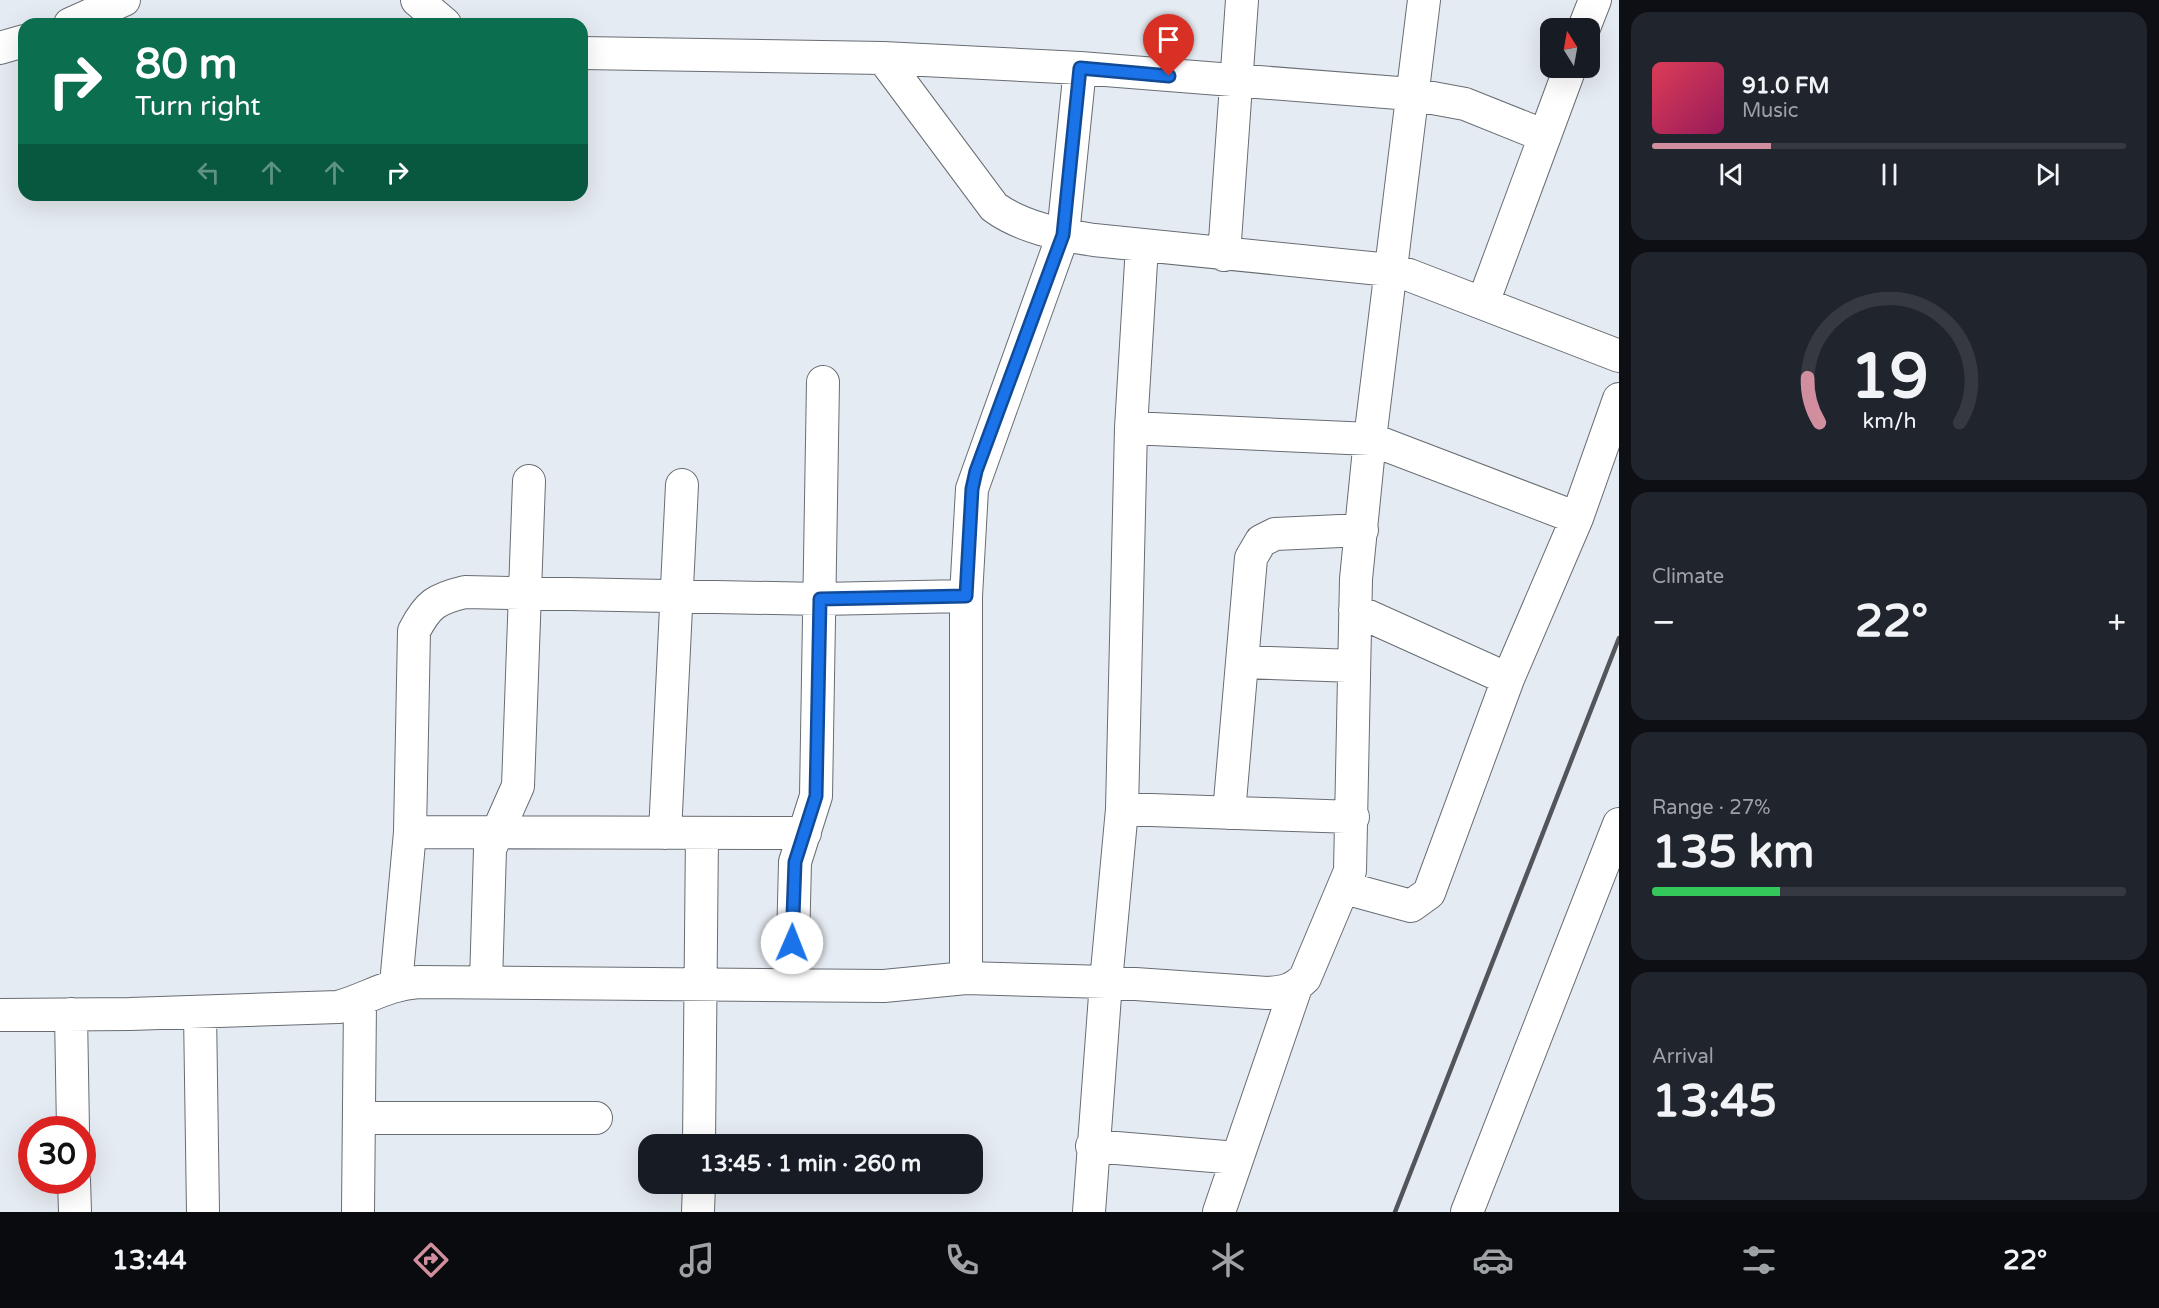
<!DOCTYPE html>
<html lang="en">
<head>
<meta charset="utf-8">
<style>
	body { margin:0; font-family:"Varela Round",sans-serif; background:#20242c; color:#f1f3f6; height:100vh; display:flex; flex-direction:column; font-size:22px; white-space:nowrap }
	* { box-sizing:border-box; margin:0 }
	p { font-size:20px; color:#9ea1a6 }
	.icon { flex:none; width:33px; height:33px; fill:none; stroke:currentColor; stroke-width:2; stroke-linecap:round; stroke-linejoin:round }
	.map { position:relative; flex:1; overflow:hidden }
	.drawer { display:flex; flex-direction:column; gap:12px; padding:12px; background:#0d0f14; width:540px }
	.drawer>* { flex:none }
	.hud { position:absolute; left:18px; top:18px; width:570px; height:183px; border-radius:18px; box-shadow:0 6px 24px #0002; background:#0b6e4f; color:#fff; overflow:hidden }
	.needle { width:39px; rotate:349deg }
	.fabs { position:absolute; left:1540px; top:18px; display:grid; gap:12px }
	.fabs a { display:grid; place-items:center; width:60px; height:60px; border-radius:12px; background:#171b24; box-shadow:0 6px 24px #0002; font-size:30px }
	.speed { position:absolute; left:18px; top:1116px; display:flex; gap:12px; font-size:30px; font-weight:700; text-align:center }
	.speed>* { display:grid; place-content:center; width:78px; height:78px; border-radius:50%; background:#171b24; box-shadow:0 6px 24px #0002; line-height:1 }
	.speed .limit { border:9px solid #d22; background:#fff; color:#111 }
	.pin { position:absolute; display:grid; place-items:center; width:51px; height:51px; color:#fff; margin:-62px -26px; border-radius:50% 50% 50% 0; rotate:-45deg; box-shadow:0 0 6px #0007 }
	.pin .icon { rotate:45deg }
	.me { position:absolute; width:66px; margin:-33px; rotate:1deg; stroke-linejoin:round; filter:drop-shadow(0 0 4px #0008) }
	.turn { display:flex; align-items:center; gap:21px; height:126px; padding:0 18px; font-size:27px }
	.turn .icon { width:78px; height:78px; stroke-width:2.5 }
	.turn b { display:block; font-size:42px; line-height:51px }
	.lanes { display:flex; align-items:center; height:57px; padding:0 18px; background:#0003; justify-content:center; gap:30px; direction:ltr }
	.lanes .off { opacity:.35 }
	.big { font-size:45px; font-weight:700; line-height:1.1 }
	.drawer .card { flex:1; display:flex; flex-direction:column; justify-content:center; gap:9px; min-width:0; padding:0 21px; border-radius:18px; background:#20242c }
	.drawer .dial { align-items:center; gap:0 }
	.dial svg { height:156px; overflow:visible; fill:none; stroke:#363941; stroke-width:7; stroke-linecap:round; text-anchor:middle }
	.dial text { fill:#f1f3f6; stroke:none }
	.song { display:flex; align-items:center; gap:18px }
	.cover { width:72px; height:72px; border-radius:9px; background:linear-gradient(135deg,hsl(350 70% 55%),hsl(330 70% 35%)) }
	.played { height:6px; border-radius:3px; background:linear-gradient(90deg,#d18e9e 25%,#363941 25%) }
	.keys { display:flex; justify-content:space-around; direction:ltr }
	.heat { display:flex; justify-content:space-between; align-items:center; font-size:33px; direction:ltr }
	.charge { height:9px; border-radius:4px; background:linear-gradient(90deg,#34c759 27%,#363941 0) }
	.trip { position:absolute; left:638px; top:1134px; width:345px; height:60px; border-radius:18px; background:#171b24; box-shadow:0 6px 24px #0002; font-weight:700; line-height:60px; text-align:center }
	.tab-bar { display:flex; height:96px; justify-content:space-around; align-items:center; background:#090b0e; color:#9ea1a6 }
	.tab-bar .icon { width:42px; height:42px }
	.tab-bar .current { color:#d18e9e }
	.tab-bar b { font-size:27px; color:#f1f3f6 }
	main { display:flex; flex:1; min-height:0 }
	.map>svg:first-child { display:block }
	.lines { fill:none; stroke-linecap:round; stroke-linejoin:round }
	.minor-casing { stroke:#686d73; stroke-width:34 }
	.minor { stroke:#fff; stroke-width:32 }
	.rail { stroke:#525559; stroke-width:4.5 }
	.route-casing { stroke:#114b97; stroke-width:15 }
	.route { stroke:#1a73e8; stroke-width:10 }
</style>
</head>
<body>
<main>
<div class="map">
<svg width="1619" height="1212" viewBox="0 0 1619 1212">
	<rect width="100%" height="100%" fill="#e5ebf2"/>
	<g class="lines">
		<!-- minor casing -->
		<g class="minor-casing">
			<path id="minor" d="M417,0L445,24
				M70,24L124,0
				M1584,28L1595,0
				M0,48L24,41
				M582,53L883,58L1080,68L1411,94L1465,104L1545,136
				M883,58L994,207C1021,227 1060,235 1094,240L1390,270L1409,275L1619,356
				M1224,255L1242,0
				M1483,303L1570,68
				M1131,428L1370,439L1577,518
				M1355,610L1508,679
				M1242,662L1354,666
				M1122,809L1353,817
				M1229,813L1251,558L1261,541L1275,534L1362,530
				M410,832L805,833
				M665,833L682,485
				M1345,888L1411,906L1429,893L1508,679L1577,518L1619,399
				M966,978V596L972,489L1063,235L1080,68
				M486,982L490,849L518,786L529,481
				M396,984L410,832L414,631C428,604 436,599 465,592L820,599L966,596
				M792,985L795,862L816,796L823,382
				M200,1012L203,1212
				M71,1014L73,1130
				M0,1015L130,1014L338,1007C367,999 387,984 419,982L884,986L966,978L1106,982L1267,993C1284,992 1293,990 1305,978L1350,871L1356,579L1370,439L1424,0
				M359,1118H596
				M699,1144L702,833
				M1092,1146L1237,1158
				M74,1180L75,1212
				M358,1212L360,1001
				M698,1212L699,1184
				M1089,1212L1106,982L1122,809L1131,428L1142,246
				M1219,1212L1296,987
				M1467,1212L1619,824"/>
		</g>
		<!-- minor -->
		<use href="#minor" class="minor"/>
		<!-- rail -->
		<path class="rail" d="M1395,1212L1619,638"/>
	</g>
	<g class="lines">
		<!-- route casing -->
		<g class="route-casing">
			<path id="route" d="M792,943L795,862L816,796L820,599L966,596L972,489L976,471L1063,235L1080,68L1169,76"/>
		</g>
		<!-- route -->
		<use href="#route" class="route"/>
	</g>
</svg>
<div class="fabs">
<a><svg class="needle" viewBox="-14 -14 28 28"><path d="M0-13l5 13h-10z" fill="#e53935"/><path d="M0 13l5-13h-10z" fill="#9ea1a6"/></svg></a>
</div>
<div class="speed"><div class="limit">30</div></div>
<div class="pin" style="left:1169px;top:76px;background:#d93025"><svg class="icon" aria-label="arrive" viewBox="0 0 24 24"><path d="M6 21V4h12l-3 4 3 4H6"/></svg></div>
<svg class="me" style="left:792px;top:943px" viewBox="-20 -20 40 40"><circle r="19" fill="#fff"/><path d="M0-13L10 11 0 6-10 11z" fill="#1a73e8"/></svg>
<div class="trip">13:45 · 1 min · 260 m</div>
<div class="hud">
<div class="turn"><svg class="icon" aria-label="right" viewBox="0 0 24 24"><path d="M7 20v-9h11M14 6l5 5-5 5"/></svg><div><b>80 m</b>Turn right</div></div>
<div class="lanes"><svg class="icon off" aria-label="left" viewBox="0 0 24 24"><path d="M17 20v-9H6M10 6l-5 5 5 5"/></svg><svg class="icon off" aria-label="ahead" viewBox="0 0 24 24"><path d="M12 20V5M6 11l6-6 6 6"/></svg><svg class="icon off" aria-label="ahead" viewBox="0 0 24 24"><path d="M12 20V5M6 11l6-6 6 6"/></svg><svg class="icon" aria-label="right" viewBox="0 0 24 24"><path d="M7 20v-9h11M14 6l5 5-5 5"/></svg></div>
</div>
</div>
<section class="drawer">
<div class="card">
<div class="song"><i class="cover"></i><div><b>91.0 FM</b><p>Music</p></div></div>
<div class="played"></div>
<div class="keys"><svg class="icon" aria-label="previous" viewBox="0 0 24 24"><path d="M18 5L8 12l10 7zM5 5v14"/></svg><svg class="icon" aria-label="pause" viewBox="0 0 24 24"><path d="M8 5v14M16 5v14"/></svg><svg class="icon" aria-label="next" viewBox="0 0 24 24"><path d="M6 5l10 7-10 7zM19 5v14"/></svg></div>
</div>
<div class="card dial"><svg viewBox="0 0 100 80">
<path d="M14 69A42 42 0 1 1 86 69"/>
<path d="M14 69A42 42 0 0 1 8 46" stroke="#d18e9e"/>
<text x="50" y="56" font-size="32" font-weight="700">19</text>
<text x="50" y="72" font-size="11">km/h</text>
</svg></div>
<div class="card"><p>Climate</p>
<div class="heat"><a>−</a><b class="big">22°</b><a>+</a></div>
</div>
<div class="card"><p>Range · 27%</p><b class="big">135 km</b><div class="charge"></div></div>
<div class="card"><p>Arrival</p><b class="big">13:45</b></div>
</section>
</main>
<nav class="tab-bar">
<b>13:44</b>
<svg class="icon current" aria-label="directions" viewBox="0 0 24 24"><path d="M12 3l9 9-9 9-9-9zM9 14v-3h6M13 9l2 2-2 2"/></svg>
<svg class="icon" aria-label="music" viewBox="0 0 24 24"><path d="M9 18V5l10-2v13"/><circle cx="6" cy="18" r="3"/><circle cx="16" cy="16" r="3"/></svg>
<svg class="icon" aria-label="phone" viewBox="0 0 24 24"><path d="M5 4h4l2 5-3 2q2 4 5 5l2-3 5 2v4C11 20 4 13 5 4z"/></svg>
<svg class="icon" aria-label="climate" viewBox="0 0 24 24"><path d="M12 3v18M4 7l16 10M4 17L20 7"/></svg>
<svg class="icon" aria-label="car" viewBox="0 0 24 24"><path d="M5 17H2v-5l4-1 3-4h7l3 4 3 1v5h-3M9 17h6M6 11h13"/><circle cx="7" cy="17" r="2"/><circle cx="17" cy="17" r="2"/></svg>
<svg class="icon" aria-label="filters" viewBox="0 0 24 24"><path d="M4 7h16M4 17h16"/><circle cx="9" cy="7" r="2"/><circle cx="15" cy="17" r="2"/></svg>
<b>22°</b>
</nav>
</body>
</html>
